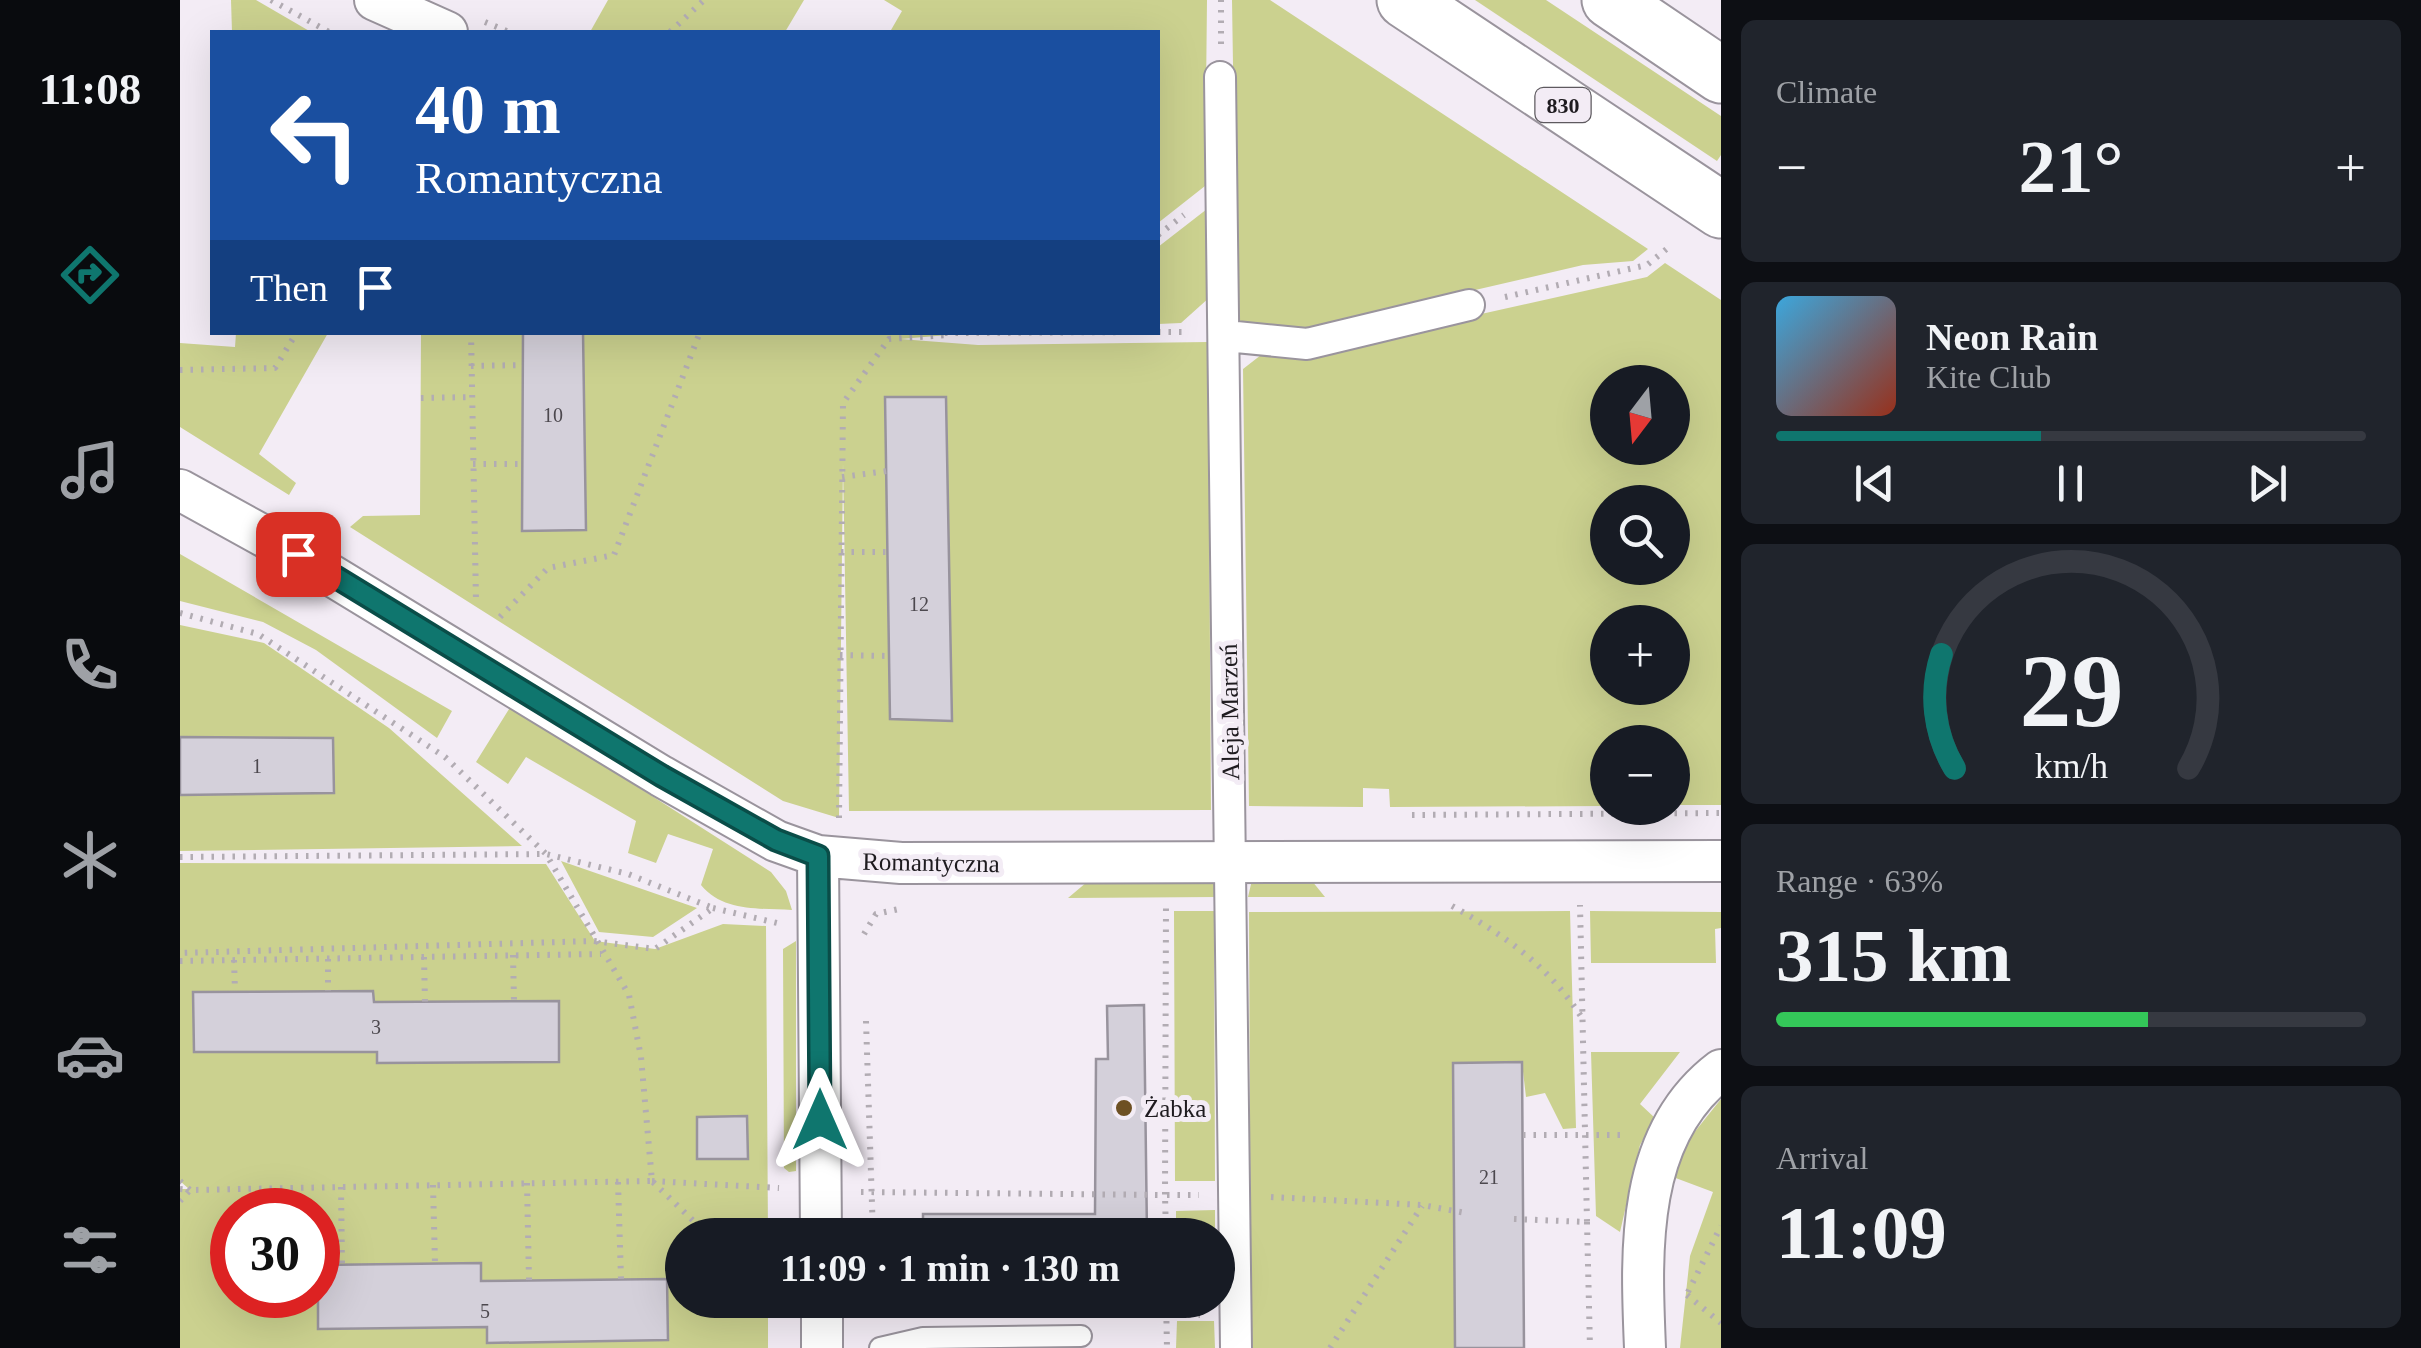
<!DOCTYPE html>
<html lang="en">
<head>
<meta charset="utf-8">
<style>
	body { margin:0; font-family:Georgia,serif; background:#20242c; color:#f1f3f6; height:100vh; display:flex; flex-direction:column; font-size:38px; white-space:nowrap }
	* { box-sizing:border-box; margin:0 }
	p { font-size:32px; color:#9ea1a6 }
	.icon { flex:none; width:55px; height:55px; fill:none; stroke:currentColor; stroke-width:2; stroke-linecap:round; stroke-linejoin:round }
	.map { position:relative; flex:1; overflow:hidden }
	.side { display:flex; flex-direction:column; gap:20px; padding:20px; background:#0d0f14; width:700px }
	.side>* { flex:none }
	.guide { position:absolute; left:30px; top:30px; width:950px; height:305px; border-radius:0px; box-shadow:0 10px 40px #0002; background:#1a4fa0; color:#fff; overflow:hidden }
	.needle { width:65px; rotate:196deg }
	.fabs { position:absolute; left:1410px; top:365px; display:grid; gap:20px }
	.fabs a { display:grid; place-items:center; width:100px; height:100px; border-radius:50%; background:#171b24; box-shadow:0 10px 40px #0002; font-size:50px }
	.speed { position:absolute; left:30px; top:1188px; display:flex; gap:20px; font-size:50px; font-weight:700; text-align:center }
	.speed>* { display:grid; place-content:center; width:130px; height:130px; border-radius:50%; background:#171b24; box-shadow:0 10px 40px #0002; line-height:1 }
	.speed .limit { border:15px solid #d22; background:#fff; color:#111 }
	.pin { position:absolute; display:grid; place-items:center; width:85px; height:85px; color:#fff; margin:-42px; border-radius:20px; box-shadow:0 5px 15px #0006 }
	.me { position:absolute; width:110px; margin:-55px; rotate:0deg; stroke-linejoin:round; filter:drop-shadow(0 0 8px #0008) }
	.turn { display:flex; align-items:center; gap:35px; height:210px; padding:0 40px; font-size:45px }
	.turn .icon { width:130px; height:130px; stroke-width:2.5 }
	.turn b { display:block; font-size:70px; line-height:85px }
	.then { display:flex; align-items:center; height:95px; padding:0 40px; background:#0003; gap:20px; font-size:38px }
	.big { font-size:75px; font-weight:600; line-height:1.1 }
	.side .widget { flex:1; display:flex; flex-direction:column; justify-content:center; gap:15px; min-width:0; padding:0 35px; border-radius:15px; background:#20242c }
	.side .dial { align-items:center; gap:0 }
	.dial svg { height:260px; overflow:visible; fill:none; stroke:#363941; stroke-width:7; stroke-linecap:round; text-anchor:middle }
	.dial text { fill:#f1f3f6; stroke:none }
	.song { display:flex; align-items:center; gap:30px }
	.cover { width:120px; height:120px; border-radius:15px; background:linear-gradient(135deg,hsl(200 70% 55%),hsl(10 70% 35%)) }
	.played { height:10px; border-radius:5px; background:linear-gradient(90deg,#0f766e 45%,#363941 45%) }
	.keys { display:flex; justify-content:space-around; direction:ltr }
	.heat { display:flex; justify-content:space-between; align-items:center; font-size:55px; direction:ltr }
	.charge { height:15px; border-radius:8px; background:linear-gradient(90deg,#34c759 63%,#363941 0) }
	.trip { position:absolute; left:485px; top:1218px; width:570px; height:100px; border-radius:50px; background:#171b24; box-shadow:0 10px 40px #0002; font-weight:600; line-height:100px; text-align:center }
	main { display:flex; flex:1; min-height:0 }
	.dock { display:flex; flex-direction:column; width:180px; justify-content:space-around; align-items:center; background:#090b0e; color:#9ea1a6 }
	.dock .icon { width:70px; height:70px }
	.dock .current { color:#0f766e }
	.dock b { font-size:45px; color:#f1f3f6 }
	.map>svg:first-child { display:block }
	.green { fill:#cbd18f; fill-rule:evenodd }
	.building { fill:#d4d0da; stroke:#98939d; stroke-width:2.5 }
	.lines { fill:none; stroke-linecap:round; stroke-linejoin:round }
	.service-casing { stroke:#9a949d; stroke-width:24 }
	.pedestrian-casing { stroke:#9a949d; stroke-width:34 }
	.minor-casing { stroke:#9a949d; stroke-width:44 }
	.primary-casing { stroke:#9a949d; stroke-width:59 }
	.path { stroke:#b2acb3; stroke-width:6; stroke-dasharray:2.5 8; stroke-linecap:butt }
	.service { stroke:#fff; stroke-width:20 }
	.pedestrian { stroke:#fff; stroke-width:30 }
	.minor { stroke:#fff; stroke-width:40 }
	.primary { stroke:#fff; stroke-width:55 }
	.route-casing { stroke:#0a4d48; stroke-width:25 }
	.route { stroke:#0f766e; stroke-width:18 }
	.poi-dot { fill:#6d5023; stroke:#f3ecf5; stroke-width:4 }
	.labels { text-anchor:middle; stroke-width:10; stroke-linejoin:round; paint-order:stroke }
	.number-label { font-size:20px; fill:#4c484e }
	.shield { fill:#f3ecf5; stroke:#5e5a5f; stroke-width:2.5 }
	.shield-label { font-size:22px; font-weight:bold; fill:#1e1b1f }
	.street-label { font-size:25px; fill:#1e1b1f; stroke:#f3ecf5 }
	.poi-label { font-size:25px; fill:#1e1b1f; stroke:#f3ecf5; text-anchor:start }
</style>
</head>
<body>
<main>
<nav class="dock">
<b>11:08</b>
<svg class="icon current" aria-label="directions" viewBox="0 0 24 24"><path d="M12 3l9 9-9 9-9-9zM9 14v-3h6M13 9l2 2-2 2"/></svg>
<svg class="icon" aria-label="music" viewBox="0 0 24 24"><path d="M9 18V5l10-2v13"/><circle cx="6" cy="18" r="3"/><circle cx="16" cy="16" r="3"/></svg>
<svg class="icon" aria-label="phone" viewBox="0 0 24 24"><path d="M5 4h4l2 5-3 2q2 4 5 5l2-3 5 2v4C11 20 4 13 5 4z"/></svg>
<svg class="icon" aria-label="climate" viewBox="0 0 24 24"><path d="M12 3v18M4 7l16 10M4 17L20 7"/></svg>
<svg class="icon" aria-label="car" viewBox="0 0 24 24"><path d="M5 17H2v-5l4-1 3-4h7l3 4 3 1v5h-3M9 17h6M6 11h13"/><circle cx="7" cy="17" r="2"/><circle cx="17" cy="17" r="2"/></svg>
<svg class="icon" aria-label="filters" viewBox="0 0 24 24"><path d="M4 7h16M4 17h16"/><circle cx="9" cy="7" r="2"/><circle cx="15" cy="17" r="2"/></svg>
</nav>
<div class="map">
<svg width="1541" height="1348" viewBox="0 0 1541 1348">
	<rect width="100%" height="100%" fill="#f3ecf5"/>
	<!-- green -->
	<path class="green" d="M51,0H76L131,32H52Z
		M428,0H624L605,32H410Z
		M704,0H1027L1025,186L978,223V32H716L711,30L722,11Z
		M1052,0H1090L1468,249L1453,261L1403,265L1122,330L1057,326Z
		M1295,0H1366L1541,116V155L1537,161Z
		M1027,209L1030,297L1001,323L978,324V247Z
		M1485,263L1541,300V805H1493L1492,742H1428L1427,806L1210,807L1209,789L1183,788V807L1069,806L1063,369L1081,355L1131,352L1467,277ZM1428,382H1492V448H1428ZM1428,502H1492V568H1428ZM1428,622H1492V688H1428Z
		M764,332L768,335L720,339L798,345L1028,342L1031,810L669,811L663,463L659,818L603,801L170,527L183,516L240,515L241,333Z
		M56,333H148L79,454L116,483L109,495L0,427V343L55,347Z
		M0,554L272,711L257,738L136,650L83,622L0,601Z
		M0,625L84,643L209,728L342,846L0,851Z
		M331,706L591,872L606,891L612,910C580,908 543,912 521,885L533,849L488,834L476,863L448,853L456,821L346,757L328,784L296,762Z
		M381,861L517,908L473,937L419,932Z
		M0,863L366,864L415,941L475,949L543,924L586,926L588,1235H502V1300H588V1348H0V1189H9L0,1181ZM52,1210H138V1295H52Z
		M1072,880L1132,881L1145,897H1068Z
		M1035,881L1036,897L888,898L907,882Z
		M994,911H1034L1035,1181H995Z
		M1390,911L1396,1128L1383,1129L1365,1093L1346,1097L1342,1063L1275,1348H1071L1069,912Z
		M1410,911L1541,912V928L1535,929L1536,963H1411Z
		M616,941V1171L609,1172L604,1168L603,949Z
		M1411,1052H1500L1460,1104L1475,1118L1460,1145L1440,1232L1416,1216Z
		M1541,1099V1348H1500L1510,1256L1533,1192L1493,1177L1509,1139Z
		M1035,1210V1235H996V1211Z
		M997,1321H1034L1035,1348H996Z"/>
	<!-- building -->
	<path class="building" d="M343,332H403L406,530L342,531Z
		M705,397H766L772,721L710,719Z
		M0,737L153,738L154,793L0,795Z
		M193,991L194,1002L379,1001V1062L197,1063V1052H14L13,992Z
		M964,1005L967,1235H743V1214H915L916,1059H928L927,1006Z
		M1342,1062L1344,1348H1275L1273,1063Z
		M567,1116L568,1159H517V1117Z
		M301,1263V1281L487,1279L488,1340L307,1343V1327L138,1329V1265Z
		M742,1300H967V1313L742,1312Z"/>
	<g class="lines">
		<!-- service casing -->
		<g class="service-casing">
			<path id="service" d="M700,1348L743,1338L901,1336"/>
		</g>
		<!-- pedestrian casing -->
		<g class="pedestrian-casing">
			<path id="pedestrian" d="M1040,77L1056,1348
				M1046,336L1127,344L1289,305"/>
		</g>
		<!-- minor casing -->
		<g class="minor-casing">
			<path id="minor" d="M195,0L267,32
				M0,490L118,555L481,776L596,841L638,856L721,863L1541,861
				M638,856L641,1235
				M642,1300V1348
				M1465,1348C1461,1252 1455,1135 1541,1070"/>
		</g>
		<!-- primary casing -->
		<g class="primary-casing">
			<path id="primary" d="M1225,0L1541,210
				M1430,0L1541,75"/>
		</g>
		<!-- path -->
		<path class="path" d="M91,0L149,32
			M305,22L329,32
			M490,32L524,0
			M1041,44V0
			M978,235L1004,215
			M1325,297L1467,265L1489,247
			M291,332L296,601
			M978,332H1006
			M765,333L964,332
			M291,366L343,365
			M0,370L95,368L117,332
			M241,398L292,397
			M293,464H342
			M662,477L707,471
			M661,552H708
			M0,613L78,634L265,757L366,854L449,995L461,1057L472,1181L10,1190L0,1201
			M320,617L368,568L434,555L520,332
			M660,655L709,656
			M1232,815L1541,813
			M659,818L663,403L709,339L768,335
			M0,857L366,854L448,874L533,908L475,949L414,941L0,953
			M1272,906C1326,936 1371,968 1404,1021
			M533,908L597,923
			M684,934L696,914L719,909
			M333,955L334,1001
			M244,957L245,1002
			M148,959V991
			M54,960L55,991
			M0,961L421,954
			M686,1021L693,1235
			M1343,1135H1446
			M0,1181L10,1190L0,1189
			M472,1181L599,1188
			M438,1182L441,1279
			M473,1182L528,1235
			M347,1183L349,1280
			M253,1185L255,1263
			M161,1187L162,1265
			M681,1192L985,1195L986,905H982
			M1091,1197L1242,1205L1286,1213
			M1334,1219L1407,1222L1400,905
			M1407,1222L1410,1348
			M986,1235L985,1195H1019
			M1508,1292L1541,1226
			M1507,1295L1541,1323
			M694,1300L695,1319
			M986,1300L987,1348
			M987,1315H1020
			M1150,1348L1242,1206"/>
		<!-- service -->
		<use href="#service" class="service"/>
		<!-- pedestrian -->
		<use href="#pedestrian" class="pedestrian"/>
		<!-- minor -->
		<use href="#minor" class="minor"/>
		<!-- primary -->
		<use href="#primary" class="primary"/>
	</g>
	<g class="lines">
		<!-- route casing -->
		<g class="route-casing">
			<path id="route" d="M118,554L482,776L596,840L638,856L640,1120"/>
		</g>
		<!-- route -->
		<use href="#route" class="route"/>
	</g>
	<!-- markers -->
	<circle class="poi-dot" cx="944" cy="1108" r="10"/>
	<g class="labels">
		<!-- number labels -->
		<g class="number-label">
			<text x="373" y="422">10</text>
			<text x="739" y="611">12</text>
			<text x="77" y="773">1</text>
			<text x="196" y="1034">3</text>
			<text x="1309" y="1184">21</text>
			<text x="305" y="1318">5</text>
		</g>
		<!-- shield labels -->
		<rect class="shield" x="1355.5" y="88" width="55" height="34" rx="8"/>
		<g class="shield-label">
			<text x="1383" y="113">830</text>
		</g>
		<!-- street labels -->
		<g class="street-label">
			<text transform="translate(1049 712) rotate(-91)" y="9">Aleja Marzeń</text>
			<text transform="translate(751 862) rotate(1)" y="9">Romantyczna</text>
		</g>
		<!-- poi labels -->
		<g class="poi-label">
			<text x="964" y="1117">Żabka</text>
		</g>
	</g>
</svg>
<div class="fabs">
<a><svg class="needle" viewBox="-14 -14 28 28"><path d="M0-13l5 13h-10z" fill="#e53935"/><path d="M0 13l5-13h-10z" fill="#9ea1a6"/></svg></a>
<a><svg class="icon" aria-label="search" viewBox="0 0 24 24"><circle cx="10" cy="10" r="6"/><path d="M15 15l6 6"/></svg></a>
<a>+</a>
<a>−</a>
</div>
<div class="speed"><div class="limit">30</div></div>
<div class="pin" style="left:118px;top:554px;background:#d93025"><svg class="icon" aria-label="arrive" viewBox="0 0 24 24"><path d="M6 21V4h12l-3 4 3 4H6"/></svg></div>
<svg class="me" style="left:640px;top:1120px" viewBox="-20 -20 40 40"><path d="M0-17L14 15 0 8-14 15z" fill="#0f766e" stroke="#fff" stroke-width="4"/></svg>
<div class="trip">11:09 · 1 min · 130 m</div>
<div class="guide">
<div class="turn"><svg class="icon" aria-label="left" viewBox="0 0 24 24"><path d="M17 20v-9H6M10 6l-5 5 5 5"/></svg><div><b>40 m</b>Romantyczna</div></div>
<div class="then">Then<svg class="icon" aria-label="arrive" viewBox="0 0 24 24"><path d="M6 21V4h12l-3 4 3 4H6"/></svg></div>
</div>
</div>
<section class="side">
<div class="widget"><p>Climate</p>
<div class="heat"><a>−</a><b class="big">21°</b><a>+</a></div>
</div>
<div class="widget">
<div class="song"><i class="cover"></i><div><b>Neon Rain</b><p>Kite Club</p></div></div>
<div class="played"></div>
<div class="keys"><svg class="icon" aria-label="previous" viewBox="0 0 24 24"><path d="M18 5L8 12l10 7zM5 5v14"/></svg><svg class="icon" aria-label="pause" viewBox="0 0 24 24"><path d="M8 5v14M16 5v14"/></svg><svg class="icon" aria-label="next" viewBox="0 0 24 24"><path d="M6 5l10 7-10 7zM19 5v14"/></svg></div>
</div>
<div class="widget dial"><svg viewBox="0 0 100 80">
<path d="M14 69A42 42 0 1 1 86 69"/>
<path d="M14 69A42 42 0 0 1 10 34" stroke="#0f766e"/>
<text x="50" y="56" font-size="32" font-weight="700">29</text>
<text x="50" y="72" font-size="11">km/h</text>
</svg></div>
<div class="widget"><p>Range · 63%</p><b class="big">315 km</b><div class="charge"></div></div>
<div class="widget"><p>Arrival</p><b class="big">11:09</b></div>
</section>
</main>
</body>
</html>
